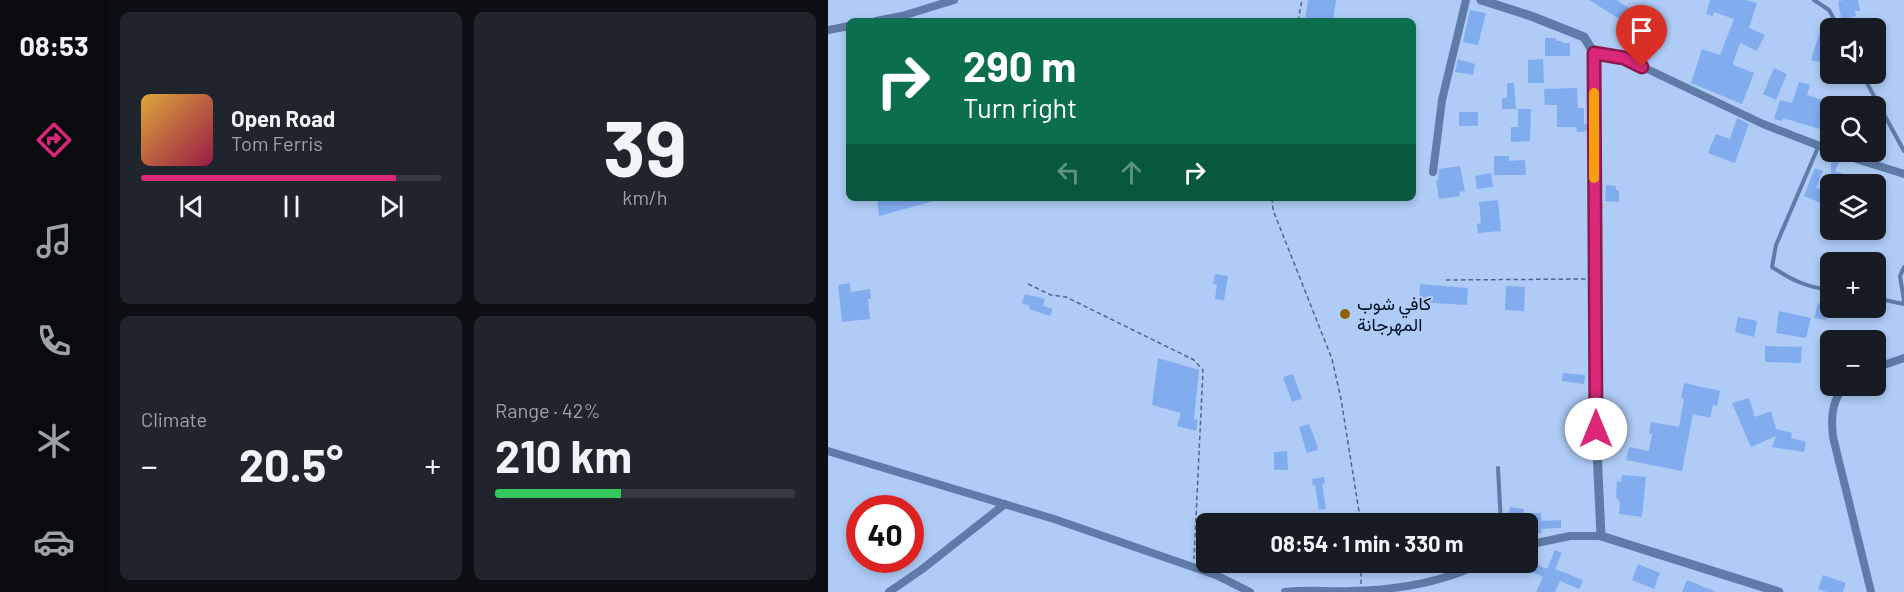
<!DOCTYPE html>
<html lang="en">
<head>
<meta charset="utf-8">
<style>
	body { margin:0; font-family:Barlow,Vazirmatn,sans-serif; background:#20242c; color:#f1f3f6; height:100vh; display:flex; flex-direction:column; font-size:22px; white-space:nowrap }
	* { box-sizing:border-box; margin:0 }
	p { font-size:20px; color:#9ea1a6 }
	.icon { flex:none; width:33px; height:33px; fill:none; stroke:currentColor; stroke-width:2; stroke-linecap:round; stroke-linejoin:round }
	.map { position:relative; flex:1; overflow:hidden }
	.details { display:flex; flex-direction:column; gap:12px; padding:12px; background:#0d0f14; width:720px }
	.details>* { flex:none }
	.hud { position:absolute; left:18px; top:18px; width:570px; height:183px; border-radius:9px; box-shadow:0 3px 9px #0003; background:#0b6e4f; color:#fff; overflow:hidden }
	.tools { position:absolute; left:992px; top:18px; display:grid; gap:12px }
	.tools a { display:grid; place-items:center; width:66px; height:66px; border-radius:9px; background:#171b24; box-shadow:0 3px 9px #0003; font-size:30px }
	.speed { position:absolute; left:18px; top:495px; display:flex; gap:12px; font-size:30px; font-weight:700; text-align:center }
	.speed>* { display:grid; place-content:center; width:78px; height:78px; border-radius:50%; background:#171b24; box-shadow:0 3px 9px #0003; line-height:1 }
	.speed .limit { border:9px solid #d22; background:#fff; color:#111 }
	.pin { position:absolute; display:grid; place-items:center; width:51px; height:51px; color:#fff; margin:-62px -26px; border-radius:50% 50% 50% 0; rotate:-45deg; box-shadow:0 0 6px #0007 }
	.pin .icon { rotate:45deg }
	.me { position:absolute; width:66px; margin:-33px; rotate:0deg; stroke-linejoin:round; filter:drop-shadow(0 0 4px #0008) }
	.turn { display:flex; align-items:center; gap:21px; height:126px; padding:0 18px; font-size:27px }
	.turn .icon { width:78px; height:78px; stroke-width:2.5 }
	.turn b { display:block; font-size:42px; line-height:51px }
	.lanes { display:flex; align-items:center; height:57px; padding:0 18px; background:#0003; justify-content:center; gap:30px; direction:ltr }
	.lanes .off { opacity:.35 }
	.big { font-size:45px; font-weight:700; line-height:1.1 }
	.details .card { flex:1; display:flex; flex-direction:column; justify-content:center; gap:9px; min-width:0; padding:0 21px; border-radius:9px; background:#20242c }
	.details .dial { align-items:center; gap:0 }
	.dial b { font-size:78px; line-height:1 }
	.song { display:flex; align-items:center; gap:18px }
	.cover { width:72px; height:72px; border-radius:9px; background:linear-gradient(135deg,hsl(40 70% 55%),hsl(340 70% 35%)) }
	.played { height:6px; border-radius:3px; background:linear-gradient(90deg,#db2777 85%,#363941 85%) }
	.keys { display:flex; justify-content:space-around; direction:ltr }
	.heat { display:flex; justify-content:space-between; align-items:center; font-size:33px; direction:ltr }
	.charge { height:9px; border-radius:4px; background:linear-gradient(90deg,#34c759 42%,#363941 0) }
	.details .tiles { flex:1; display:grid; gap:12px; grid-template-columns:repeat(2,1fr) }
	.trip { position:absolute; left:368px; top:513px; width:342px; height:60px; border-radius:9px; background:#171b24; box-shadow:0 3px 9px #0003; font-weight:700; line-height:60px; text-align:center }
	main { display:flex; flex:1; min-height:0 }
	.dock { display:flex; flex-direction:column; width:108px; justify-content:space-around; align-items:center; background:#090b0e; color:#9ea1a6 }
	.dock .icon { width:42px; height:42px }
	.dock .current { color:#db2777 }
	.dock b { font-size:27px; color:#f1f3f6 }
	.map>svg:first-child { display:block }
	.building { fill:#81acee }
	.lines { fill:none; stroke-linecap:round; stroke-linejoin:round }
	.path { stroke:#536683; stroke-width:1.5; stroke-dasharray:4.5 3; stroke-linecap:butt }
	.service { stroke:#5f7ba7; stroke-width:4 }
	.minor { stroke:#5f7ba7; stroke-width:8 }
	.tertiary { stroke:#5f7ba7; stroke-width:9 }
	.route-casing { stroke:#8e194d; stroke-width:15 }
	.route { stroke:#db2777; stroke-width:10 }
	.slow { stroke:#f59e0b; stroke-width:10 }
	.poi-dot { fill:#8b6102; stroke:#afccf7; stroke-width:2 }
	.labels { text-anchor:middle; stroke-width:4.5; stroke-linejoin:round; paint-order:stroke }
	.poi-label { font-size:18px; fill:#040e20; stroke:#afccf7; text-anchor:start }
</style>
</head>
<body>
<main>
<nav class="dock">
<b>08:53</b>
<svg class="icon current" aria-label="directions" viewBox="0 0 24 24"><path d="M12 3l9 9-9 9-9-9zM9 14v-3h6M13 9l2 2-2 2"/></svg>
<svg class="icon" aria-label="music" viewBox="0 0 24 24"><path d="M9 18V5l10-2v13"/><circle cx="6" cy="18" r="3"/><circle cx="16" cy="16" r="3"/></svg>
<svg class="icon" aria-label="phone" viewBox="0 0 24 24"><path d="M5 4h4l2 5-3 2q2 4 5 5l2-3 5 2v4C11 20 4 13 5 4z"/></svg>
<svg class="icon" aria-label="climate" viewBox="0 0 24 24"><path d="M12 3v18M4 7l16 10M4 17L20 7"/></svg>
<svg class="icon" aria-label="car" viewBox="0 0 24 24"><path d="M5 17H2v-5l4-1 3-4h7l3 4 3 1v5h-3M9 17h6M6 11h13"/><circle cx="7" cy="17" r="2"/><circle cx="17" cy="17" r="2"/></svg>
</nav>
<section class="details">
<div class="tiles">
<div class="card">
<div class="song"><i class="cover"></i><div><b>Open Road</b><p>Tom Ferris</p></div></div>
<div class="played"></div>
<div class="keys"><svg class="icon" aria-label="previous" viewBox="0 0 24 24"><path d="M18 5L8 12l10 7zM5 5v14"/></svg><svg class="icon" aria-label="pause" viewBox="0 0 24 24"><path d="M8 5v14M16 5v14"/></svg><svg class="icon" aria-label="next" viewBox="0 0 24 24"><path d="M6 5l10 7-10 7zM19 5v14"/></svg></div>
</div>
<div class="card dial"><b>39</b><p>km/h</p></div>
<div class="card"><p>Climate</p>
<div class="heat"><a>−</a><b class="big">20.5°</b><a>+</a></div>
</div>
<div class="card"><p>Range · 42%</p><b class="big">210 km</b><div class="charge"></div></div>
</div>
</section>
<div class="map">
<svg width="1076" height="592" viewBox="0 0 1076 592">
	<rect width="100%" height="100%" fill="#afccf7"/>
	<!-- building -->
	<path class="building" d="M480,0H508L505,21H477Z
		M761,0H788L819,19L811,31Z
		M882,0H917L929,3L921,28L937,35L929,51L912,43L905,63V65L926,73L914,104L863,83L874,49L892,55L906,19L886,12L885,16L878,14Z
		M1016,0H1030L1032,11H1027L1028,16L1022,17L1023,22L1014,23L1010,1Z
		M642,10L658,13L650,45L635,42Z
		M995,22L1002,25V57L1000,64L983,60Z
		M717,38H728V41H734V43H742V56H717Z
		M630,59L647,64L645,75L627,72Z
		M715,59L716,83H700V60Z
		M946,68L959,74L948,100L935,94Z
		M971,82L982,85L979,95L998,101L992,129L955,118L954,121L946,119L952,100L964,103Z
		M679,83H686L688,109H674V98H679Z
		M749,88L750,108H756V124H760V131L749,132L748,127H729V105H717L716,89Z
		M690,109H703L702,141L683,142V127H690Z
		M631,112H650V126H631Z
		M909,118L921,124L907,163L880,153L888,134L902,139Z
		M666,156H681V161L697,160L698,175H666Z
		M1003,157L1012,160L1007,171L1019,175L1015,182H1003Z
		M632,166L637,191L631,192L632,196L611,199L608,180H610L611,169Z
		M987,168L995,171L988,188L998,192L993,203L976,196Z
		M663,173L665,187L649,189L647,176Z
		M778,185L788,186V190H791V202L777,201Z
		M49,198H109V200L51,216Z
		M670,200L673,231L650,233L649,224L653,223L651,202Z
		M387,274L400,276L396,300L387,299L389,285L385,284Z
		M22,283L23,292L42,289L43,299H40L42,319L14,322L10,285Z
		M592,284L640,288L639,305L591,302Z
		M678,286L697,287L696,311L677,310Z
		M197,294L217,299L215,306L225,309L222,316L201,309L202,306L194,303Z
		M990,303L1001,306L998,320L986,318Z
		M951,311L983,318L978,338L948,333Z
		M910,317L929,321L926,337L907,332Z
		M937,346L974,347L973,363L937,362Z
		M330,358L371,370L366,419L370,420L368,431L349,426L353,413L324,405Z
		M735,373L757,375L756,384L734,381Z
		M465,374L474,399L464,402L455,377Z
		M856,383L892,391L889,406L885,405L882,418L865,414L854,471L798,460L801,447L821,451L824,434H821L823,422L851,427L856,399L853,398Z
		M921,398L927,417L943,411L948,429L964,433L963,438L978,442L976,452L944,447L948,436L923,447L904,403Z
		M481,424L490,447L489,450L479,453L471,427Z
		M742,432L761,433L760,448L741,447Z
		M459,451L460,470H446V452Z
		M794,475L818,477L814,517L791,514L792,502L788,497L789,481L793,482Z
		M496,477L497,483L494,484L498,509L491,510L487,485L485,486L484,479Z
		M682,507L696,509L695,513H713V521L733,520V528L713,529L714,533H699V524H679Z
		M727,550L734,553L727,569L755,580L751,589L732,581L727,592H708L715,577L702,571L705,563L719,569Z
		M810,564L832,573L826,589L804,580Z
		M995,575L1018,583L1015,592H999L990,589Z
		M859,580L888,592H854Z"/>
	<g class="lines">
		<!-- path -->
		<path class="path" d="M470,21L474,0
			M444,198L445,210L504,359L513,399L533,524
			M618,280L758,279
			M200,284L223,295L238,297L366,360L375,370L366,559
			M533,584V562"/>
		<!-- service -->
		<path class="service" d="M986,0L1001,10L1011,28
			M1034,74L1076,151
			M991,145L948,245L944,267C964,280 978,287 1002,290
			M1076,267L1072,276L1076,301
			M1047,298L1076,304
			M670,468L673,524"/>
		<!-- minor -->
		<path class="minor" d="M48,21L74,16L126,0
			M0,30L21,26
			M766,53L796,58L935,124L1002,150
			M1006,152L1076,174
			M605,172L614,100L638,0
			M1047,368L1076,358
			M1019,386C1003,397 1003,420 1005,437L1043,592
			M0,451L226,519L388,575L422,592
			M699,545L742,536H773
			M61,592L93,570L177,504
			M457,592C480,589 500,592 523,591C567,590 615,583 655,562"/>
		<!-- tertiary -->
		<path class="tertiary" d="M653,0L703,16L756,37L766,53L768,429L773,536L951,592"/>
	</g>
	<g class="lines">
		<!-- route casing -->
		<g class="route-casing">
			<path id="route" d="M768,429L766,53L796,58L814,67"/>
		</g>
		<!-- route -->
		<use href="#route" class="route"/>
		<!-- slow -->
		<path class="slow" d="M766,178V93"/>
	</g>
	<!-- markers -->
	<circle class="poi-dot" cx="517" cy="314" r="6"/>
	<g class="labels">
		<!-- poi labels -->
		<g class="poi-label">
			<text x="529" y="310">كافي شوب<tspan x="529" dy="21">المهرجانة</tspan></text>
		</g>
	</g>
</svg>
<div class="tools">
<a><svg class="icon" aria-label="sound" viewBox="0 0 24 24"><path d="M4 9h4l5-4v14l-5-4H4zM17 9q2 3 0 6"/></svg></a>
<a><svg class="icon" aria-label="search" viewBox="0 0 24 24"><circle cx="10" cy="10" r="6"/><path d="M15 15l6 6"/></svg></a>
<a><svg class="icon" aria-label="layers" viewBox="0 0 24 24"><path d="M12 4l9 5-9 5-9-5zM3 14l9 5 9-5"/></svg></a>
<a>+</a>
<a>−</a>
</div>
<div class="speed"><div class="limit">40</div></div>
<div class="pin" style="left:814px;top:67px;background:#d93025"><svg class="icon" aria-label="arrive" viewBox="0 0 24 24"><path d="M6 21V4h12l-3 4 3 4H6"/></svg></div>
<svg class="me" style="left:768px;top:429px" viewBox="-20 -20 40 40"><circle r="19" fill="#fff"/><path d="M0-13L10 11 0 6-10 11z" fill="#db2777"/></svg>
<div class="trip">08:54 · 1 min · 330 m</div>
<div class="hud">
<div class="turn"><svg class="icon" aria-label="right" viewBox="0 0 24 24"><path d="M7 20v-9h11M14 6l5 5-5 5"/></svg><div><b>290 m</b>Turn right</div></div>
<div class="lanes"><svg class="icon off" aria-label="left" viewBox="0 0 24 24"><path d="M17 20v-9H6M10 6l-5 5 5 5"/></svg><svg class="icon off" aria-label="ahead" viewBox="0 0 24 24"><path d="M12 20V5M6 11l6-6 6 6"/></svg><svg class="icon" aria-label="right" viewBox="0 0 24 24"><path d="M7 20v-9h11M14 6l5 5-5 5"/></svg></div>
</div>
</div>
</main>
</body>
</html>
